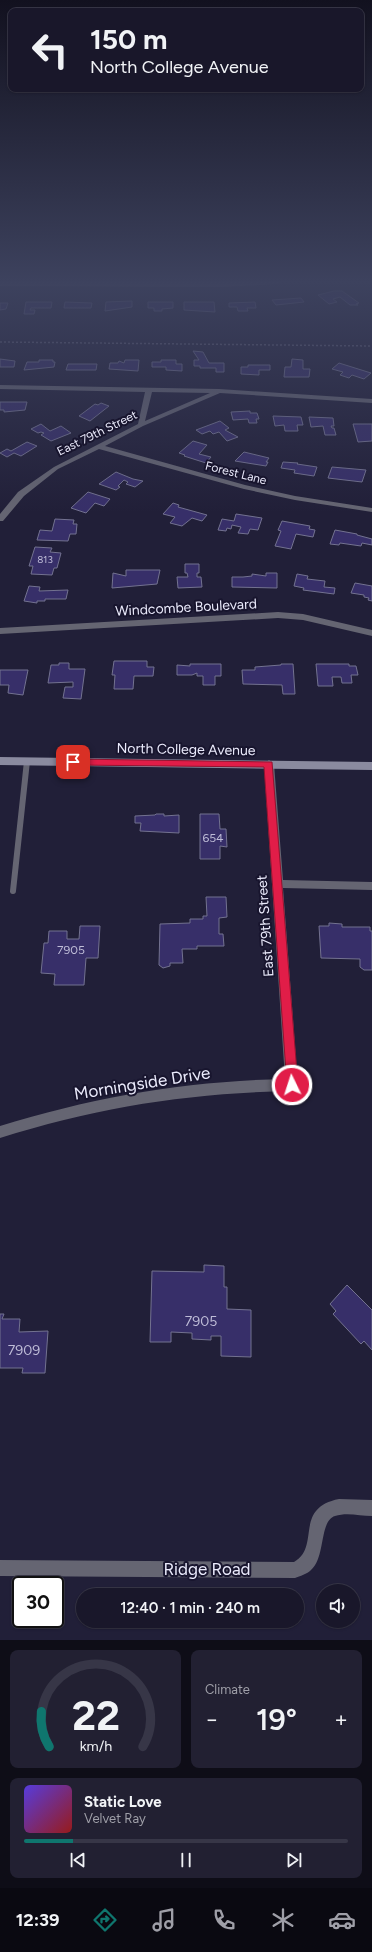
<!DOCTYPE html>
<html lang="en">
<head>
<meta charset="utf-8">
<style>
	body { margin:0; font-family:Figtree,sans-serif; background:#222032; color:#f1f3f6; height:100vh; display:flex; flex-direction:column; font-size:15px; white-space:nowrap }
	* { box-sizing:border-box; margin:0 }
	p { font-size:13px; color:#9f9fa8 }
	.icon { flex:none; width:22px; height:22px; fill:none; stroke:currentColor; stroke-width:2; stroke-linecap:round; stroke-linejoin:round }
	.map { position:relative; height:1640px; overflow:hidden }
	.drawer { display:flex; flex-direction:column; gap:10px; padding:10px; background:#0e0d17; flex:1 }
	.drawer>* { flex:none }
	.hud { position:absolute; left:8px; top:8px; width:356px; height:84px; border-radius:8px; box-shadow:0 1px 3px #0004,0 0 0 1px #373647; background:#19172a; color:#f1f3f6; overflow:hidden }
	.buttons { position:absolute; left:316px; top:1584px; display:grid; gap:8px }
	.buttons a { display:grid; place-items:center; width:44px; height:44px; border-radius:50%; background:#19172a; box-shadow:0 1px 3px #0004,0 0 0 1px #373647; font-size:20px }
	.speed { position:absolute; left:12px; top:1576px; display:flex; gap:8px; font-size:20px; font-weight:700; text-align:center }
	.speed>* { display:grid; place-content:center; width:52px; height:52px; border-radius:50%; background:#19172a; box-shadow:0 1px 3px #0004,0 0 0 1px #373647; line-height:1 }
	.speed .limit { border:2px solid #111; border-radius:6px; background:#fff; color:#111 }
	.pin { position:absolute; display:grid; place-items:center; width:34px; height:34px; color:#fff; margin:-17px; border-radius:8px; box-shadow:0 2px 6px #0006 }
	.me { position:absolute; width:44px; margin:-22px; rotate:356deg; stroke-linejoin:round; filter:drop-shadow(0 0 3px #0008) }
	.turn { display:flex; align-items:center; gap:14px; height:84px; padding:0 16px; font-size:18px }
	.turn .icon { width:52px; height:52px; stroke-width:2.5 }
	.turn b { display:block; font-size:28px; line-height:34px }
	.big { font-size:30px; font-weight:600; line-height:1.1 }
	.drawer .card { flex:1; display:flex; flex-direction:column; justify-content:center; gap:6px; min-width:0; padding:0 14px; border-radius:8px; background:#222032 }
	.drawer .dial { align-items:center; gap:0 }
	.dial svg { height:104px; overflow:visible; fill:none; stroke:#373647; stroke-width:7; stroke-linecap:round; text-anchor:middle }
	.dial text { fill:#f1f3f6; stroke:none }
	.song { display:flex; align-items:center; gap:12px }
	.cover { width:48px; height:48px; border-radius:6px; background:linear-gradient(135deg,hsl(250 70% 55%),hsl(0 70% 35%)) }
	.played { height:4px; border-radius:2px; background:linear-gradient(90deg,#0f766e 15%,#373647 15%) }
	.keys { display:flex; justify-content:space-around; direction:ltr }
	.heat { display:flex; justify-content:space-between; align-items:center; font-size:22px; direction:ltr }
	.drawer .tiles { flex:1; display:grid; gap:10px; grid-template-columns:1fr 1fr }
	.card:last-child { grid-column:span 2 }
	.trip { position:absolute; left:76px; top:1588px; width:228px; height:40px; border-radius:20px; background:#19172a; box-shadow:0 1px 3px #0004,0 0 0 1px #373647; font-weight:600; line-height:40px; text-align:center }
	.dock { display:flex; height:64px; justify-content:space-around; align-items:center; background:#0a0911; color:#9f9fa8 }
	.dock .icon { width:28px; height:28px }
	.dock .active { color:#0f766e }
	.dock b { font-size:18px; color:#f1f3f6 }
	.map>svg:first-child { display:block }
	.building { fill:#372f69; stroke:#737290 }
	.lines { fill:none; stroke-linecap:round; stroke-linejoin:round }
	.path { stroke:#626177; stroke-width:1.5; stroke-dasharray:2 2; stroke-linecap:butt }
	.lane { stroke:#656572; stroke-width:6 }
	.street { fill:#656572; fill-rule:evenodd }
	.secondary { fill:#8a8a9f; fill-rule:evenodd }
	.route { fill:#e11d48; stroke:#92132f }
	.labels { text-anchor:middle; stroke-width:4; stroke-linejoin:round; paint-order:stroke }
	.far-number-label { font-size:10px; fill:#bebcd7 }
	.far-street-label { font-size:12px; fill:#ebebfc; stroke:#18152e }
	.number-label { font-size:12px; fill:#bebcd7 }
	.street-label { font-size:14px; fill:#ebebfc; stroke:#18152e }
	.near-number-label { font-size:14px; fill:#bebcd7 }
	.near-street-label { font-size:17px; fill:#ebebfc; stroke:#18152e }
</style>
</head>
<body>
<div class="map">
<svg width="372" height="1640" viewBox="0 0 372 1640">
	<rect width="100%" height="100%" fill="#211f38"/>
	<!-- building -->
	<path class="building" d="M334,291H342L359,303L356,304L358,305H350L340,297L333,299L337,302L329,304L318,295Z
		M301,298L304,302L276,305L272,300Z
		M132,301V307L105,311L106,302Z
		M26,302H52L51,308H31L30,310H35L34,314H24Z
		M65,302L92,303L91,308H64Z
		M148,302H173V308L162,309V311H154V308H148Z
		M184,302H214L215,312L184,310Z
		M255,302L256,308H247L248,311H238L237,307H229V303Z
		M0,303H8L6,309L0,310Z
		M193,351L203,352L209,363H224V372H216V368H200V366H194V360H199Z
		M0,359L15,361L14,367H0Z
		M292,359L303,360V369H310L309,377H284L285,367H291Z
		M39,360H53V362H55L54,367L24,370L27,362H39Z
		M125,360H139L138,371L109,369L110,363H118L119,361L124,363Z
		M161,360H176V364H182V371L166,370V367H152V362H161Z
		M339,363L371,373L364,379L352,375L349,378L340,375L343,372L332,369Z
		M68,364H97L96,370H66Z
		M248,365H270V370H259V375L241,374V367H248Z
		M0,402H27L25,410L4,412V410H0Z
		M101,403L109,406L90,421L79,416L95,404L98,405Z
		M250,411V413H257L259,419H256L257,423H249L248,419L233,420L231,412Z
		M273,416L301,417L303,425H297L298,431H285L284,425L275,426Z
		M309,417L333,418L334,426H331L332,428H334L336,435H325L323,426L311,427Z
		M220,421L229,428L225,430L238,437L227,441L219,432L213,434L210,431L202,434L196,430Z
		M41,424L50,431L61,426L71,433L51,441L41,435L44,433L41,432L38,433L31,429Z
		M353,424H372V441L358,442Z
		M193,441L207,445L199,454L211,457L206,463L184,456L185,455L179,453Z
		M27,442L37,446L21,456L14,453L7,457L0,453L7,449L11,451Z
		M244,452L269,458L266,462H268L266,466L235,461Z
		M283,462L298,463L297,464L317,467L314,476L294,473L295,470L281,468Z
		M332,467L366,470L362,482L328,478Z
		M116,472L133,479L143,481L135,487L126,484L128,482L124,480L118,486L120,487L116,490L99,484Z
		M88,492L110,499L104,506L95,503L86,513L71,508Z
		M173,503L179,505L178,507L207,515L202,521L192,518L182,526L170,523L175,517L163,514Z
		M236,514L262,518L258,530L250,529L248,534L238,533L241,527L232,525L231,529L227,528L226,531L218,530L222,519L234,521Z
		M55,519L74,520L73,524H77L76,534H70L68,541L37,540L40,530L52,531Z
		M282,521L310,526L309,529L315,530L313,537L296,534L291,549L275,546L281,531L278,530Z
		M335,530L357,534V535L372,539V545L362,543L361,546L340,543L339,545L330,544Z
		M35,547L52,548L50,552L61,553L57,568H54L52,575L31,574L33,566H29Z
		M185,564H199V573H197V577H201L202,587L178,588L177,577H188L187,573H185Z
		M126,570H160L157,584L112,588L113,573L126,576Z
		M266,573H277V588L232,587V577H243L252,576V574L266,576Z
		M297,574L308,576L307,579L325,581L324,587L335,588L334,594L303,590L304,588L294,586Z
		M355,583L372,586V601L368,600L369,598L364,597V595L351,593Z
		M29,586L40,587L39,591L68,590L66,599H45V601H37V603L24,601Z
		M114,661H147V667H154L153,676H134L133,689H114L115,675H112Z
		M59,663H69V669H85L81,699L63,698L65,687H73V682L48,683L51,665H59Z
		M190,664H221V676H215V685H203V676H197V673L192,675H177V665L190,666Z
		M281,664H293L295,694H283L282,685L243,684L242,670H255V667L281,665Z
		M316,664H349V666H356L358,675H351L352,683H342L341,677H332L333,686H318Z
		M0,670H28L23,695L8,693L9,685H0Z
		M156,814H164V816L179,815V833L140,831L141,823H135V816L155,815Z
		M200,814H219L220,829H226L227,847L220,846V859H200Z
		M206,897H226L227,917L219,918V934H223L224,946H197V949H182L183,963H170V966L163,968L159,965L160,924L190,923V919H203V916H207Z
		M329,923L342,924V927H370V931H372V970H364L360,967V959L321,958L319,926H329Z
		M80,926H100L98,958H86L84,985H54L55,974L41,973L44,943H48L49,931H67V939H79Z
		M204,1265L224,1266V1287H227V1309L251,1310V1357L221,1356V1336H211V1340L192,1339V1333L171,1332V1342H150L152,1271L204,1272Z
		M347,1285L372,1310V1350L364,1341L361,1344L333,1314L336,1311L330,1304Z
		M0,1314H4L2,1319H20L19,1332L48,1331L45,1373H22L23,1368H0Z"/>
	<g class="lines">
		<!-- path -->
		<path class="path" d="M0,342L372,346"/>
		<!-- lane -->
		<path class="lane" d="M13,891L27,761"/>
		<!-- street -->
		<path class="street" d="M0,282H280L277,284L221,287L0,286Z
			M0,385L219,389L372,399V403L220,393L143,426L105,446L245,485L295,496L372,508V512L295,500L244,489L99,449L58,469L24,496L3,521H0V514L18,492L54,467L138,424L145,392L0,389ZM152,392L210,393L145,421Z
			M278,612L303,614L372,630V636L303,620L278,618L0,634V628Z
			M269,760L274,764L283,880L372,882V890L283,888L298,1085L296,1089L292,1091C189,1093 98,1107 0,1138V1126C94,1097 187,1081 285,1079L264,764Z
			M339,1499L372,1500V1516C360,1516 347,1512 335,1516C319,1521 326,1557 311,1570C307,1574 300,1576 295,1578L0,1576V1560L294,1562C321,1547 293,1508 339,1499Z"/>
		<!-- secondary -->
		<path class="secondary" d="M0,757L372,762V770L0,765Z"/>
	</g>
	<!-- sky -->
	<linearGradient id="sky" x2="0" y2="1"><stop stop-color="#12111f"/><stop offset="0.55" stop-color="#3d425e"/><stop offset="1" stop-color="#3d425e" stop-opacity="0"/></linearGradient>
	<rect width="372" height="512" fill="url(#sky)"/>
	<!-- route -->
	<path class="route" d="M73,759L272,762L298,1085L296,1089L292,1090L288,1089L287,1085L264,767L73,765L68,762Z"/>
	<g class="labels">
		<!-- far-number labels -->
		<g class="far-number-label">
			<text x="45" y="563">813</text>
		</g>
		<!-- far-street labels -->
		<g class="far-street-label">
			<text transform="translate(97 433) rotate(-26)" y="4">East 79th Street</text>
			<text transform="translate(236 473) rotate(14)" y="4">Forest Lane</text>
		</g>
		<!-- number labels -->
		<g class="number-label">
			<text x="213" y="842">654</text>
			<text x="71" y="954">7905</text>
		</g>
		<!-- street labels -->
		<g class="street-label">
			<text transform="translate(186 607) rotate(-3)" y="5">Windcombe Boulevard</text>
			<text transform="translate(186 749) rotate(1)" y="5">North College Avenue</text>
			<text transform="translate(265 926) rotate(-94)" y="5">East 79th Street</text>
		</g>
		<!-- near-number labels -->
		<g class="near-number-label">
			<text x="201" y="1326">7905</text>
			<text x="24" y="1355">7909</text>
		</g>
		<!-- near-street labels -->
		<g class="near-street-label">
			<text transform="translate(142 1083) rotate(-9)" y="6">Morningside Drive</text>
			<text x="207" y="1575">Ridge Road</text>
		</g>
	</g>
</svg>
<div class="buttons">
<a><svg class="icon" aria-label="sound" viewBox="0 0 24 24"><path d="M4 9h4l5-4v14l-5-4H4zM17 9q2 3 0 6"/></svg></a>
</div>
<div class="speed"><div class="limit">30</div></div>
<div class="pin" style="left:73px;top:762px;background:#d93025"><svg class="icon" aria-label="arrive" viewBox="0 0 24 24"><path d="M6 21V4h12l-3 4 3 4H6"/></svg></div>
<svg class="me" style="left:292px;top:1085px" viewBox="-20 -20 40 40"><circle r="17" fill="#e11d48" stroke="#fff" stroke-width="3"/><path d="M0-11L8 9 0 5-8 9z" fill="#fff"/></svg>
<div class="trip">12:40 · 1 min · 240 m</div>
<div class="hud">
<div class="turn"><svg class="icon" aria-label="left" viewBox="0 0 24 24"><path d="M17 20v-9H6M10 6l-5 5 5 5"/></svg><div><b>150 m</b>North College Avenue</div></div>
</div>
</div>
<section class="drawer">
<div class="tiles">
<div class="card dial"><svg viewBox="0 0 100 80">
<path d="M14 69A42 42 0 1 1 86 69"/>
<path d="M14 69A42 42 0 0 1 8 42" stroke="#0f766e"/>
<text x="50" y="56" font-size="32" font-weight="700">22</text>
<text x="50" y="72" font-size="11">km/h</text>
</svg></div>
<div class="card"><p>Climate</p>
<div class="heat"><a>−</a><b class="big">19°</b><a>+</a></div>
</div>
<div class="card">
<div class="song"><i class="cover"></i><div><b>Static Love</b><p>Velvet Ray</p></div></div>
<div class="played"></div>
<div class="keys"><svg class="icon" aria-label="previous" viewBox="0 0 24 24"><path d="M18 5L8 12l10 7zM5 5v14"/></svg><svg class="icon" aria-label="pause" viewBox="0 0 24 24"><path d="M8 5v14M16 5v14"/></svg><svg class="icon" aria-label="next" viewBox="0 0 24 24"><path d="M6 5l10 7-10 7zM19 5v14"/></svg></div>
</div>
</div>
</section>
<nav class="dock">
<b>12:39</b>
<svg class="icon active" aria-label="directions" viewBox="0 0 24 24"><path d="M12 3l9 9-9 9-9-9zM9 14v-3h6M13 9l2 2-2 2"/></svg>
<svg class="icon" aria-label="music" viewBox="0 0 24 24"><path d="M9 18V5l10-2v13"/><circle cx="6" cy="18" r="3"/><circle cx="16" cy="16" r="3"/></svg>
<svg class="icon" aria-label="phone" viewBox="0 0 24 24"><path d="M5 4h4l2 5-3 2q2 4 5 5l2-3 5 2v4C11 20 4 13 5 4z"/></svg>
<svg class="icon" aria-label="climate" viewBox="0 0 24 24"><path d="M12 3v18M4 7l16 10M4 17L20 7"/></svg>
<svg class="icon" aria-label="car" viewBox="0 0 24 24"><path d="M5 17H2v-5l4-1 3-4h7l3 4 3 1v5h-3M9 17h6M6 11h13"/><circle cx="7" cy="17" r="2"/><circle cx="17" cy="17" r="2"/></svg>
</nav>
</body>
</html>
